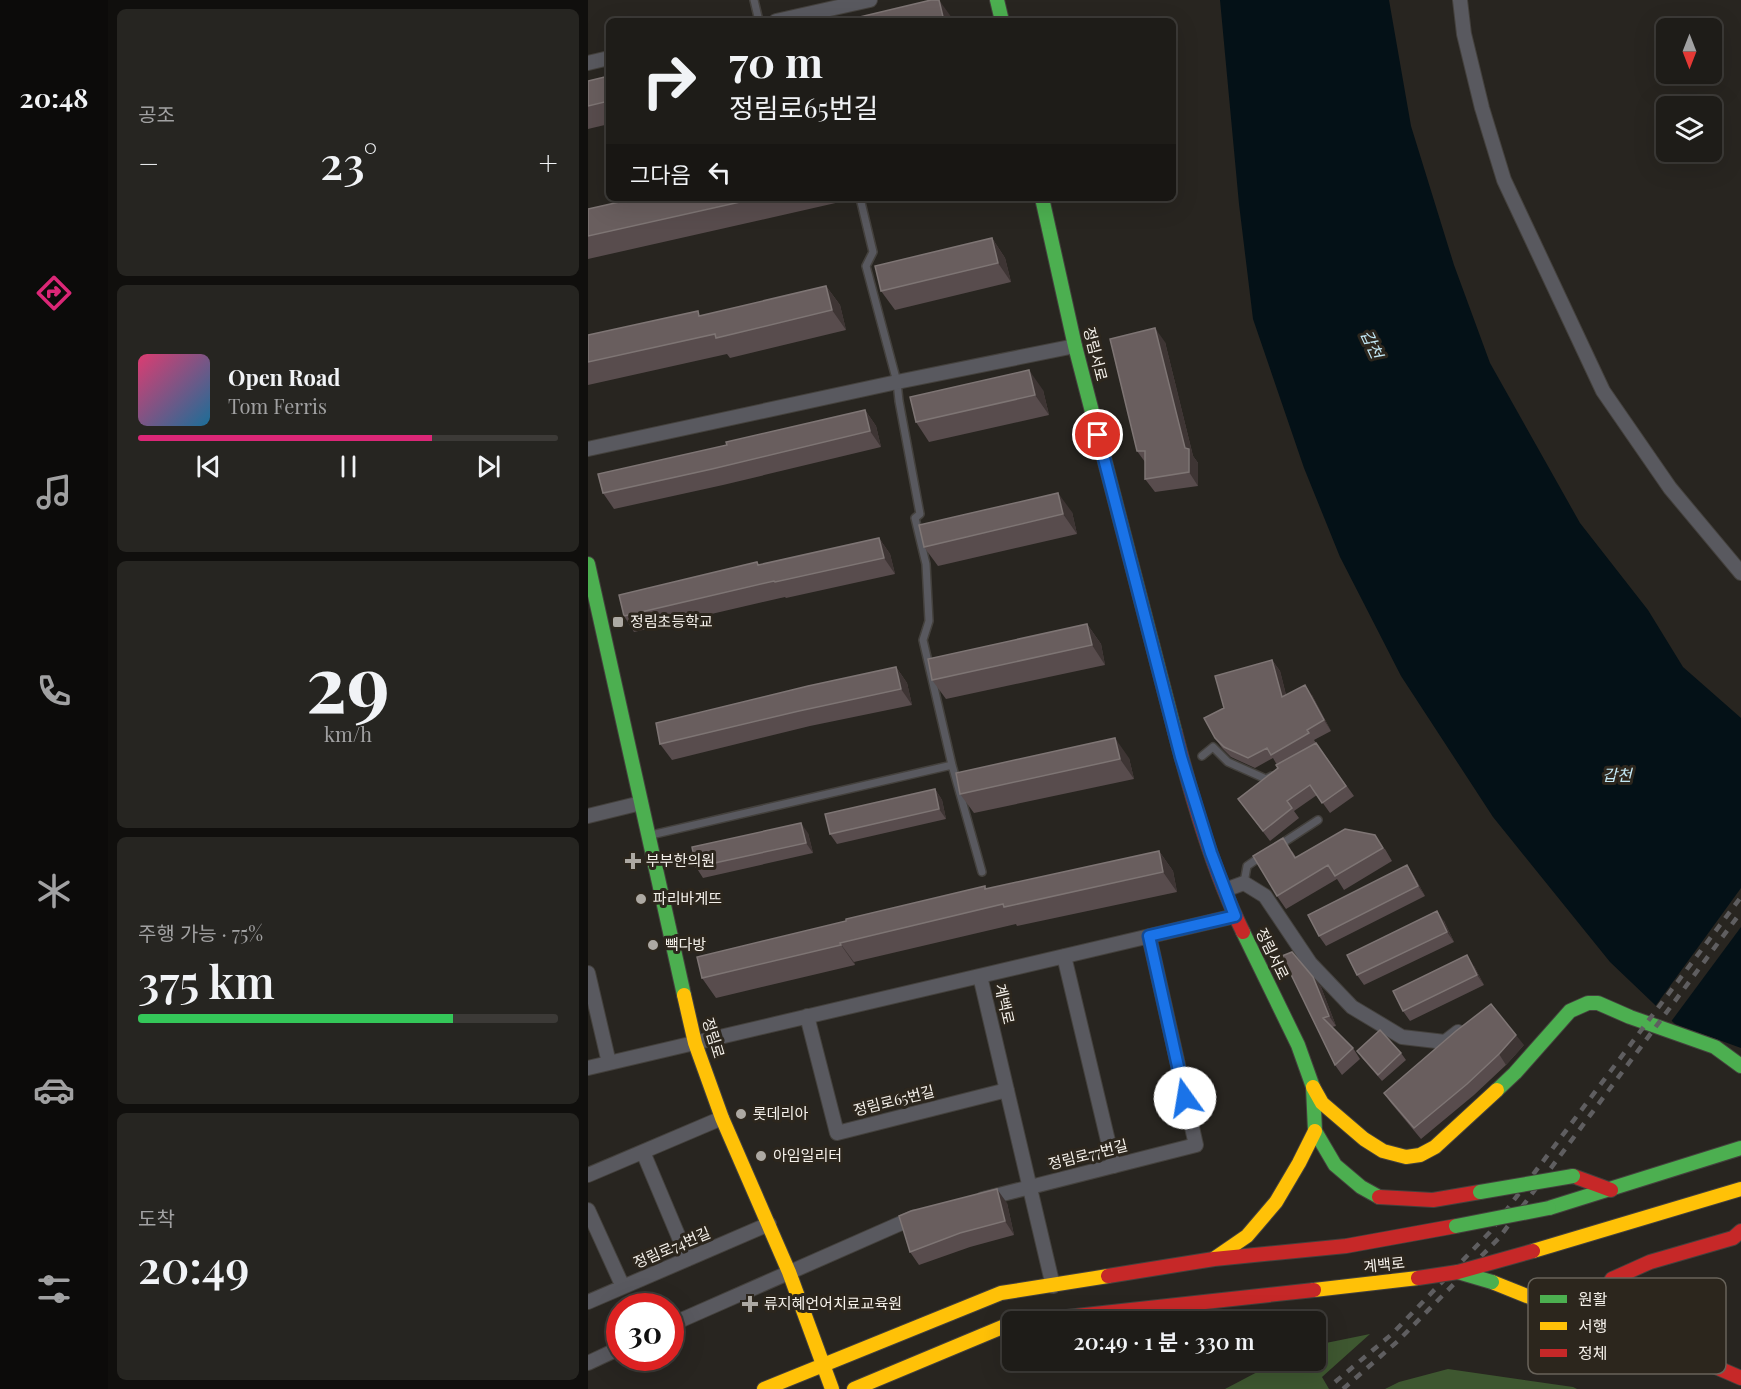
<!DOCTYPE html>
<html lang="ko">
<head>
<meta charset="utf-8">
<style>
	body { margin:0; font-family:"Playfair Display","Noto Sans KR",serif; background:#262521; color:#f1f3f6; height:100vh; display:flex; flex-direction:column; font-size:22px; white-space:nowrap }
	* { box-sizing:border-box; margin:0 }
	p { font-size:20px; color:#a1a1a2 }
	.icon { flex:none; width:33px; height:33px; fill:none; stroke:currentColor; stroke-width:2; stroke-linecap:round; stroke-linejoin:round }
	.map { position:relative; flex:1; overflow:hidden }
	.drawer { display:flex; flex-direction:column; gap:9px; padding:9px; background:#100f0d; width:480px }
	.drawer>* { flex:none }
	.top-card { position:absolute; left:18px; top:18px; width:570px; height:183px; border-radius:9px; box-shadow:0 6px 24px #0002,0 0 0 2px #3c3a37; background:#1e1c18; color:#f1f3f6; overflow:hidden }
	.needle { width:39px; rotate:180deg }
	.buttons { position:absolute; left:1068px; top:18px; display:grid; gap:12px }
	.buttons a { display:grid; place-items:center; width:66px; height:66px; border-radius:9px; background:#1e1c18; box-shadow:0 6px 24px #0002,0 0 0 2px #3c3a37; font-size:30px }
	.speed { position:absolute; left:18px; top:1293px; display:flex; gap:12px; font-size:30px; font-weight:700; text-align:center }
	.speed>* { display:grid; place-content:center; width:78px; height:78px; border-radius:50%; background:#1e1c18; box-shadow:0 6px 24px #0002,0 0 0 2px #3c3a37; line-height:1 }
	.speed .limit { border:9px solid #d22; background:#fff; color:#111 }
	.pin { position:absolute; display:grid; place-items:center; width:51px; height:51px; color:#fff; margin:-26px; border:3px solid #fff; border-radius:50%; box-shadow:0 2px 6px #0007 }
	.me { position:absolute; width:66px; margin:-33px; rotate:347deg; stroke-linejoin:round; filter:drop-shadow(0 0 4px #0008) }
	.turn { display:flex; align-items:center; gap:21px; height:126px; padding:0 24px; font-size:27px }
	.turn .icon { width:78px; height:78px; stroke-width:2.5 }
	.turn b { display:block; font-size:42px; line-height:51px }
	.then { display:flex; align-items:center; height:57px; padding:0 24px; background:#0003; gap:12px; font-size:22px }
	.big { font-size:45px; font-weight:600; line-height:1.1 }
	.drawer .tile { flex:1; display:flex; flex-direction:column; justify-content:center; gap:9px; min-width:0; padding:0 21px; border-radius:9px; background:#262521 }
	.drawer .dial { align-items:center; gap:0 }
	.dial b { font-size:78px; line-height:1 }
	.song { display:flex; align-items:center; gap:18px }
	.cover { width:72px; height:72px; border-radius:9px; background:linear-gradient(135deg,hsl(340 70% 55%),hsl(200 70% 35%)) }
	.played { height:6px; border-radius:3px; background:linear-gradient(90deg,#db2777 70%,#3c3a37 70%) }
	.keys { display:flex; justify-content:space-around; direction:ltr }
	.heat { display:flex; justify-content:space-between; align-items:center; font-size:33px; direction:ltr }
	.charge { height:9px; border-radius:4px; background:linear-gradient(90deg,#34c759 75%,#3c3a37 0) }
	.trip { position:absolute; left:414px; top:1311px; width:324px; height:60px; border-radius:9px; background:#1e1c18; box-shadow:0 6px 24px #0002,0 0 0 2px #3c3a37; font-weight:600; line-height:60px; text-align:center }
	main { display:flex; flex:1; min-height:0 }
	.dock { display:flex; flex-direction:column; width:108px; justify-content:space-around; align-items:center; background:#0c0b0a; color:#a1a1a2 }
	.dock .icon { width:42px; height:42px }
	.dock .current { color:#db2777 }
	.dock b { font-size:27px; color:#f1f3f6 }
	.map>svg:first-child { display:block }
	.forest { fill:#3e5730 }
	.water { fill:#041117 }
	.pier { fill:#282520 }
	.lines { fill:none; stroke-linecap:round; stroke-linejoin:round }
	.lane-casing { stroke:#44413d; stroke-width:10 }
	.street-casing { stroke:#44413d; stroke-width:16 }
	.fast-casing { stroke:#44413d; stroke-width:16 }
	.slow-casing { stroke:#44413d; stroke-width:16 }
	.jam-casing { stroke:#44413d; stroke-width:16 }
	.lane { stroke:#59595f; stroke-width:7 }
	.street { stroke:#59595f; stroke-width:14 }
	.fast { stroke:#4caf50; stroke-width:14 }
	.slow { stroke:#ffc107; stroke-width:14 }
	.jam { stroke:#c62828; stroke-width:14 }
	.rail { stroke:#5f5e60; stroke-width:4.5; stroke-dasharray:8 8; stroke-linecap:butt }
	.fast-bridge-casing { stroke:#44413d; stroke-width:16; stroke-linecap:butt }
	.jam-bridge-casing { stroke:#44413d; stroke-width:16; stroke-linecap:butt }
	.fast-bridge { stroke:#4caf50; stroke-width:14 }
	.jam-bridge { stroke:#c62828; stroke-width:14 }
	.wall { fill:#584c4d }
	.shaded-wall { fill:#3e3534 }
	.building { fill:#695e5e; stroke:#7e7574; stroke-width:1.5 }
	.route-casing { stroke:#114b97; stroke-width:15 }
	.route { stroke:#1a73e8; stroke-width:10 }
	.poi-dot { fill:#ada9a3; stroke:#2c261d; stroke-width:2 }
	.labels { text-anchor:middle; stroke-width:6; stroke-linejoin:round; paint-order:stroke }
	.street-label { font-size:15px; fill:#f4f0ea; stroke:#2c261d }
	.poi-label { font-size:15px; fill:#f4f0ea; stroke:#2c261d; text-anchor:start }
	.water-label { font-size:16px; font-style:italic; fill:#c3e8f5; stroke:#2c261d }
	.key { fill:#2c261d; stroke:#68635a; stroke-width:1.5 }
	.key-label { font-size:16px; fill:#f4f0ea }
</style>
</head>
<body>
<main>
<nav class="dock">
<b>20:48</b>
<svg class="icon current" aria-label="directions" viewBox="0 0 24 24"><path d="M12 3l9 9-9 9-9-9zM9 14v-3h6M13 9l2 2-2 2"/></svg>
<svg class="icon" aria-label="music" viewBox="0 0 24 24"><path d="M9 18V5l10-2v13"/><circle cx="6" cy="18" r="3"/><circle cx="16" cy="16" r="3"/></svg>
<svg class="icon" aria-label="phone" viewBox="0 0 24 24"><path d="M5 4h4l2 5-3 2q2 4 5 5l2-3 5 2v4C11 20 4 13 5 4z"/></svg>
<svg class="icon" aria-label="climate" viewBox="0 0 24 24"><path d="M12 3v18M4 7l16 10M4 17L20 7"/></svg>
<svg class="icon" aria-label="car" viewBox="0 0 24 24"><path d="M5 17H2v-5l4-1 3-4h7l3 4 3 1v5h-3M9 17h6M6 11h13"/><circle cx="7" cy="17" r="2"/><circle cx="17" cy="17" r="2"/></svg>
<svg class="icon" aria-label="filters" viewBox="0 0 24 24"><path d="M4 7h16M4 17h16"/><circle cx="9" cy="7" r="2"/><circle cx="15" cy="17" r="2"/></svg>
</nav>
<section class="drawer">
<div class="tile"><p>공조</p>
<div class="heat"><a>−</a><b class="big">23°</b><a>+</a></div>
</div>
<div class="tile">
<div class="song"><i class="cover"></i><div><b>Open Road</b><p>Tom Ferris</p></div></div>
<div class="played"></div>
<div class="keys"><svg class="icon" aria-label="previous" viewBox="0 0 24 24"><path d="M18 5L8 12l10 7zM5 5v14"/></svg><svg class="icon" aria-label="pause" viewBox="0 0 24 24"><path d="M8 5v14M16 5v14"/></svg><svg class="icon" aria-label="next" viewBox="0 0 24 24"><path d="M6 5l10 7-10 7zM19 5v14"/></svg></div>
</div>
<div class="tile dial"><b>29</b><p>km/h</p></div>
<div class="tile"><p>주행 가능 · 75%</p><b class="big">375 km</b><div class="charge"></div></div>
<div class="tile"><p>도착</p><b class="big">20:49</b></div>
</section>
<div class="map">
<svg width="1153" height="1389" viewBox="0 0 1153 1389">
	<rect width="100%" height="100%" fill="#282520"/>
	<!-- forest -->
	<path class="forest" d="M782,1334L734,1377L741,1389H637L690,1361L728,1360V1345Z
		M860,1369L985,1387L989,1389H797L811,1382Z"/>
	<!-- water -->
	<path class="water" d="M632,0H801L823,126L866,265L902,363L992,523L1060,610L1095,667L1153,718V1048L1087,1024L1022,962L905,817L813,676L752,557L716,468L665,319L651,204Z"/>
	<!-- pier -->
	<path class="pier" d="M1153,888V927L1082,1023L1066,1008Z"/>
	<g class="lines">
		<!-- lane casing -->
		<g class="lane-casing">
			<path id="lane" d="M166,0L171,21
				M614,756L625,747L640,762L678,779L684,776
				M364,765L394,872
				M63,835L364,765L335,640L341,621L338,564L327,518L332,514L311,401L309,382L278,266L285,252L272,198
				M690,846L730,820
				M656,883L659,866L675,855"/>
		</g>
		<!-- street casing -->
		<g class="street-casing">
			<path id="street" d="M872,0L876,34L894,108L916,180L1015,391L1082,488L1153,573
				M188,21L282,0
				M0,63L21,58
				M0,449L309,382L487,346
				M0,816L53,803
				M637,890L656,883L677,896L722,963L764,1007L814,1037L857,1042L870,1032
				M476,956L526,1166
				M0,973L21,1063
				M392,976L465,1286
				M219,1016L249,1133L419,1090
				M0,1068L647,916
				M55,1152L100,1259
				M0,1175L134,1118
				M395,1199L608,1145L561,936
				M0,1210L35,1287
				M0,1302L181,1224
				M82,1325L327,1217
				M0,1363L32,1348"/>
		</g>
		<!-- fast casing -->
		<g class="fast-casing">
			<path id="fast" d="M409,0L414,21
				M454,198L487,346L587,732
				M0,564L96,995
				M655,932L710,1045L725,1087L727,1131L747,1165L773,1187L791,1197
				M909,1090L927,1073L982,1011L1000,1003H1010L1042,1017L1127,1047L1153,1066
				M961,1208L1153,1148"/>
		</g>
		<!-- slow casing -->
		<g class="slow-casing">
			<path id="slow" d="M96,995L107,1043L134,1118L201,1272L244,1389
				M725,1087L734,1103L776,1139L795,1151L818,1157L832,1155L847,1147L909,1090
				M945,1251L1153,1189
				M627,1258L659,1236L688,1202L711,1163L727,1131
				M904,1282L994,1318L1087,1359
				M726,1290L830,1278
				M176,1389L413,1293L520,1276
				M266,1389L424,1323"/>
		</g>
		<!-- jam casing -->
		<g class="jam-casing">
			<path id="jam" d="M587,732C604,798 625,871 655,932
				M985,1176L1023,1190
				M791,1197L845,1200L892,1192
				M1153,1231L1145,1238L1062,1262L1024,1279L1017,1292L1019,1306L1077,1345L1153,1378
				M520,1276L626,1259L758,1246L868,1226
				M433,1322L726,1290"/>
		</g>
		<!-- lane -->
		<use href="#lane" class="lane"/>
		<!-- street -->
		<use href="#street" class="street"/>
		<!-- fast -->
		<use href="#fast" class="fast"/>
		<!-- slow -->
		<use href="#slow" class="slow"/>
		<!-- jam -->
		<use href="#jam" class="jam"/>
		<!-- rail -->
		<path class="rail" d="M747,1382L804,1334L902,1232L1153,897
			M755,1389L810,1341L911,1238L1153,912"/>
		<!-- fast-bridge casing -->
		<g class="fast-bridge-casing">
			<path id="fast-bridge" d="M892,1192L985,1176
				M868,1226L961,1208
				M870,1272L904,1282"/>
		</g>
		<!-- jam-bridge casing -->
		<g class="jam-bridge-casing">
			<path id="jam-bridge" d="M830,1278L870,1272L945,1251"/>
		</g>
		<!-- fast-bridge -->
		<use href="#fast-bridge" class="fast-bridge"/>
		<!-- jam-bridge -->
		<use href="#jam-bridge" class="jam-bridge"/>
	</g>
	<!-- wall -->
	<path class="wall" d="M21,76V124L0,129V81Z
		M49,198H251L252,202L0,259V209Z
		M404,238L417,258L423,282L307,310L293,291Z
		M238,286L252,305L258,330L142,358L139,354L0,385V335L113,316Z
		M577,342L605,456L610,463V486L567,492L557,479V462L549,451Z
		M455,390L461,415L341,442L328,422Z
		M277,410L288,426L293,447L135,485L26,509L15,493L139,445Z
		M484,512L489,534L350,566L336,547Z
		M291,538L302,554L307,574L198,598L197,597L46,632L36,616L169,562L171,565Z
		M499,624L513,644L517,665L358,699L344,680Z
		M684,660L692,671L698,695H724L743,731L726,740L766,796L742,813L729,795L706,811L711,818L682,841L650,799L690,768L689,765L685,758L667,768L643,757L634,748L627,738L636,708Z
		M308,667L319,683L324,705L222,726L84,760L72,744Z
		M541,758L546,779L386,813L372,794L368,773Z
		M347,789L354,800L358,819L249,844L242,834Z
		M757,829L797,849L804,861L756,890L749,879L698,909L689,896L704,851L708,857Z
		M220,833L225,853L115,878L108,867Z
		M571,851L585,871L589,892L429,926L428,924L266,962L267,965L128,998L114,978L258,921L397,886L399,889Z
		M819,865L826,876L837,896L738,946L731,936Z
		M856,921L866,942L776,985L769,975Z
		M694,956L725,977L733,987L748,1026L744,1027L765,1048L772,1059L754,1075L747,1065Z
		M886,966L896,985L822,1021L815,1011Z
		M936,1045L918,1065L886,1095L833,1139L803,1103L796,1093Z
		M769,1051L813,1053L818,1060L794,1081L774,1058Z
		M419,1203L426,1235L382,1247L331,1265L322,1252Z"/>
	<!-- shaded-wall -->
	<path class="shaded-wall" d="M351,0L364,18L365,21H356Z
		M404,238L417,258L423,282L410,263Z
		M238,286L252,305L258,330L244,310Z
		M567,328L577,342L605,456L610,463V486L601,472L597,448Z
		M441,370L455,390L461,415L447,395Z
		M277,410L288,426L293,447L282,431Z
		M470,493L484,512L489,534L475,514Z
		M291,538L302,554L307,574L296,558Z
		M499,624L513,644L517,665L504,645Z
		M684,660L692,671L701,707L694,697Z
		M308,667L319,683L324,705L313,689Z
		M717,685L724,695L743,731L736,720Z
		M527,738L541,758L546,779L532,759Z
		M347,789L354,800L358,819L351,809Z
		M213,823L220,833L225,853L218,843Z
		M571,851L585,871L589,892L575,872Z
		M819,865L826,876L837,896L830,886Z
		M849,911L856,921L866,942L859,932Z
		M252,943L266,962L267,965L253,945Z
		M879,955L886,966L896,985L889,975Z
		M725,977L733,987L748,1026L741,1016Z
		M928,1035L936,1045L918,1065L911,1054Z
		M409,1189L419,1203L426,1235L417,1221Z"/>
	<!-- building -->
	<path class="building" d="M343,0H351L356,21H255Z
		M21,76V101L0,106V81Z
		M49,198H170L0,236V209Z
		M404,238L410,263L293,291L287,266Z
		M238,286L244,310L128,338L127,334L0,362V335L110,311L111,316Z
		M567,328L597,448L601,449V472L557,479V451H549L522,339Z
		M441,370L447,395L328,422L322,397Z
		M277,410L282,431L124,469L15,493L10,474L139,445L138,442Z
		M470,493L475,514L336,547L331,525Z
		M291,538L296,558L187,582L186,581L36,616L31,595L169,562L170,565Z
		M499,624L504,645L344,680L340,659Z
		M684,660L694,697L717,685L736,720L719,730L721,733L683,755L679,748L660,758L636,747L627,738L616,718L636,708L627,676Z
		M308,667L313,689L211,711L72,744L68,723L220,686Z
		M527,738L532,759L372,794L368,773Z
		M728,743L758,786L734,803L722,785L699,801L704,808L675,831L650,799L690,768L688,765Z
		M347,789L351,809L242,834L237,814Z
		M213,823L218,843L108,867L104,847Z
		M757,829L787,835L795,848L747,876L740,865L689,896L665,856L695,838L707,858Z
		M571,851L575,872L416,907L415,904L252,943L253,945L114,978L109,957L258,921V919L397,886V889Z
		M819,865L830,886L731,936L720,915Z
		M849,911L859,932L769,975L759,955Z
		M704,952L725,977L741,1016L735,1018L765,1048L747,1065L694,956Z
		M879,955L889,975L815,1011L805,991Z
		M903,1004L928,1035L911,1054L879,1084L826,1128L796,1093L868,1031Z
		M792,1030L813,1053L790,1075L769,1051Z
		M409,1189L417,1221L372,1233L322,1252L311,1216L323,1211Z"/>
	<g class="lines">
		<!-- route casing -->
		<g class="route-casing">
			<path id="route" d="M510,435L593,757L623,853L647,916L561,936L597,1098"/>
		</g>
		<!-- route -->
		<use href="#route" class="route"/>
	</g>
	<!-- markers -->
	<g class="poi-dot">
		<rect x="24" y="616" width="12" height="12" rx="3"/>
		<path d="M42 852h6v6h6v6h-6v6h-6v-6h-6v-6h6z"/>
		<circle cx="53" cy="899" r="6"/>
		<circle cx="65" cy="945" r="6"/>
		<circle cx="153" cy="1114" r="6"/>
		<circle cx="173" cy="1156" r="6"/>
		<path d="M159 1295h6v6h6v6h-6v6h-6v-6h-6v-6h6z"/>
	</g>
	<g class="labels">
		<!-- street labels -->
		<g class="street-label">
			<text transform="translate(507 354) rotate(76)" y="5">정림서로</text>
			<text transform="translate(684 954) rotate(64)" y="5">정림서로</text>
			<text transform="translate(416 1004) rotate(77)" y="5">계백로</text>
			<text transform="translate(125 1038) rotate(73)" y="5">정림로</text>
			<text transform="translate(306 1101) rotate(-14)" y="5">정림로65번길</text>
			<text transform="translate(500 1155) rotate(-14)" y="5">정림로77번길</text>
			<text transform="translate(84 1248) rotate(-23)" y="5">정림로74번길</text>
			<text transform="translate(796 1265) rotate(-6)" y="5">계백로</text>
		</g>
		<!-- poi labels -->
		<g class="poi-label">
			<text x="42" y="627">정림초등학교</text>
			<text x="58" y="866">부부한의원</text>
			<text x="65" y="904">파리바게뜨</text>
			<text x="77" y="950">빽다방</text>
			<text x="165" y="1119">롯데리아</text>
			<text x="185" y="1161">아임일리터</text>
			<text x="176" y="1309">류지혜언어치료교육원</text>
		</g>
		<!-- water labels -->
		<g class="water-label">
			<text transform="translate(784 344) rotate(65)" y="6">갑천</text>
			<text x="1029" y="781">갑천</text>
		</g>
	</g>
	<!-- legend -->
	<rect x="940" y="1278" width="198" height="96" rx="9" class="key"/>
	<rect x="952" y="1295" width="27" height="8" fill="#4caf50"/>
	<rect x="952" y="1322" width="27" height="8" fill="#ffc107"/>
	<rect x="952" y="1349" width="27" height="8" fill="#c62828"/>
	<g class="key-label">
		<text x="990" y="1305">원활</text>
		<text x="990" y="1332">서행</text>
		<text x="990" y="1359">정체</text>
	</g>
</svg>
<div class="buttons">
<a><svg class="needle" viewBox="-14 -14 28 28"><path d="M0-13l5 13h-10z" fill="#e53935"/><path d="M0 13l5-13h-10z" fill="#a1a1a2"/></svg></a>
<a><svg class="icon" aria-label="layers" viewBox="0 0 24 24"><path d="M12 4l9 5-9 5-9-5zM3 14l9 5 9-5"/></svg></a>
</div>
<div class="speed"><div class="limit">30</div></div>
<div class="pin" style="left:510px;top:435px;background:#d93025"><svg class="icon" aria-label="arrive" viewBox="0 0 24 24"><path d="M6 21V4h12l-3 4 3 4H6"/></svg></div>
<svg class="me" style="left:597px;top:1098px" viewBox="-20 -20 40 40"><circle r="19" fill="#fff"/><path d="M0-13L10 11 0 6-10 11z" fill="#1a73e8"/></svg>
<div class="trip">20:49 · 1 분 · 330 m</div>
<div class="top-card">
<div class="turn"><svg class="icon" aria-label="right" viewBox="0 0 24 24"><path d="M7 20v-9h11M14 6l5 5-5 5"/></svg><div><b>70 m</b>정림로65번길</div></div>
<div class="then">그다음<svg class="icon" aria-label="left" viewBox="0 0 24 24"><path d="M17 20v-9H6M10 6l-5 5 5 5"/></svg></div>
</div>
</div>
</main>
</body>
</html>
